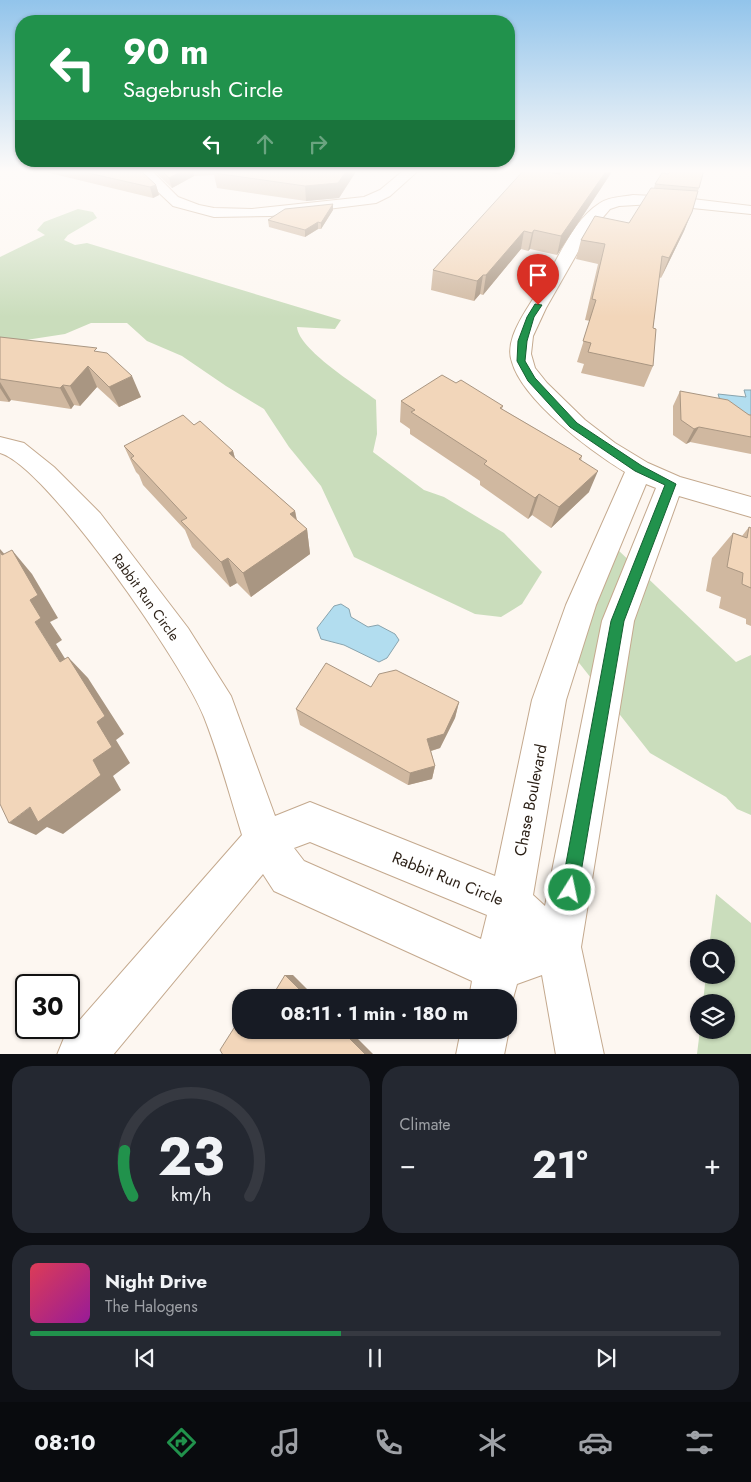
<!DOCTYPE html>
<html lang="en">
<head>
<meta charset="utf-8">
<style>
	body { margin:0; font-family:Jost,sans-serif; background:#242831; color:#f1f3f6; height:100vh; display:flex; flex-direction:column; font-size:19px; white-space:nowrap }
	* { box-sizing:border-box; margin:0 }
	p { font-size:16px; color:#9ea1a6 }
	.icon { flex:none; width:28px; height:28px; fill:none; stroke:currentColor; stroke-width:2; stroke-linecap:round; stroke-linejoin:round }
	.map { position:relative; height:1054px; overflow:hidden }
	.sheet { display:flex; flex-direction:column; gap:12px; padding:12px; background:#0d0f14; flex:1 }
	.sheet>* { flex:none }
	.guide { position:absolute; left:15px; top:15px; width:500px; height:152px; border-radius:20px; box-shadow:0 1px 4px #0004; background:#21924c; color:#fff; overflow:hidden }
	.buttons { position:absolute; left:690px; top:939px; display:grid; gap:10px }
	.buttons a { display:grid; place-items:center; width:45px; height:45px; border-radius:50%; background:#171b24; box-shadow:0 1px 4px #0004; font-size:25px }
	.speed { position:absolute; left:15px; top:974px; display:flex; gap:10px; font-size:25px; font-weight:700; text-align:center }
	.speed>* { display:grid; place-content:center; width:65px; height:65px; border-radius:50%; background:#171b24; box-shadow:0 1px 4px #0004; line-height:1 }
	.speed .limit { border:2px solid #111; border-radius:8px; background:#fff; color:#111 }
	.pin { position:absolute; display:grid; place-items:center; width:42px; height:42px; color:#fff; margin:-51px -21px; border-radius:50% 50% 50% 0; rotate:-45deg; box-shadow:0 0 5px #0007 }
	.pin .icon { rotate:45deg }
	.me { position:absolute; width:55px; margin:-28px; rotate:10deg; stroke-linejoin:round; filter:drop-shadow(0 0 4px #0008) }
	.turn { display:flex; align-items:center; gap:18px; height:105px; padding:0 25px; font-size:22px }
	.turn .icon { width:65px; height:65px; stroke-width:2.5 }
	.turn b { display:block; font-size:35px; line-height:42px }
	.lanes { display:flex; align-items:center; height:48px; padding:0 25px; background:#0003; justify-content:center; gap:25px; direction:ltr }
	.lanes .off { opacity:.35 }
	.big { font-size:38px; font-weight:700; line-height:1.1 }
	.sheet .widget { flex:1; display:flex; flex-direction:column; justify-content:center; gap:8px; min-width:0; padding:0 18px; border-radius:20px; background:#242831 }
	.sheet .dial { align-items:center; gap:0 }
	.dial svg { height:130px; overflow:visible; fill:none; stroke:#363941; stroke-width:7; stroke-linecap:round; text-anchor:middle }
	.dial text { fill:#f1f3f6; stroke:none }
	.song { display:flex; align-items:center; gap:15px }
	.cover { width:60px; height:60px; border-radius:8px; background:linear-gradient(135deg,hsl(350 70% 55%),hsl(300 70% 35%)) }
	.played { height:5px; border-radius:2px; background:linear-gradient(90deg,#21924c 45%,#363941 45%) }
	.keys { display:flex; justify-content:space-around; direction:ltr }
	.heat { display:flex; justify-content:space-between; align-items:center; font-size:28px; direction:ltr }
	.sheet .tiles { flex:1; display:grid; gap:12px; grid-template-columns:1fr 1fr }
	.widget:last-child { grid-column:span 2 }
	.trip { position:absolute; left:232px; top:989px; width:285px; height:50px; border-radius:20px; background:#171b24; box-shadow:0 1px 4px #0004; font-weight:700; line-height:50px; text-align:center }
	.tabs { display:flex; height:80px; justify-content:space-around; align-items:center; background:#090b0e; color:#9ea1a6 }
	.tabs .icon { width:35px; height:35px }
	.tabs .selected { color:#21924c }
	.tabs b { font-size:22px; color:#f1f3f6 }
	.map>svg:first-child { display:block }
	.green { fill:#caddbc }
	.water { fill:#b2ddef; stroke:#89a4ae }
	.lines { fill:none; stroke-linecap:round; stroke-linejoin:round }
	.street-casing { stroke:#c4a98e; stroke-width:2 }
	.street { fill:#fff; fill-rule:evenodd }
	.wall { fill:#d0b8a0 }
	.shaded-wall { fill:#a99682 }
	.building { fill:#f2d6ba; stroke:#a99682 }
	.route { fill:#21924c; stroke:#155f31 }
	.labels { text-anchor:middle; stroke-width:5; stroke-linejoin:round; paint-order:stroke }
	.street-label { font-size:14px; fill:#2a1f15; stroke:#fff }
	.near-street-label { font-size:16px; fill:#2a1f15; stroke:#fff }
</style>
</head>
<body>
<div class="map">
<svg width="751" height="1055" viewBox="0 0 751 1055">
	<rect width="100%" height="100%" fill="#fdf7f1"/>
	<!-- green -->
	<path class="green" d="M78,209L93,212L97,218L68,235L64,240L75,245L87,243L341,320L335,329L297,327C299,350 357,385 376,400L377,434L373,452L424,490L444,497L504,533L542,572L522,604L501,617L475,614L354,557L321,486L289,447L264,409L226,386L182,356L147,341L127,323H91L65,334L0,344V257L45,235L37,230L44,222Z
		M617,549L736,662L751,655V815L737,809L726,797L650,753L565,645Z
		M716,894L751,923V1054H697L700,1030H726V1002H703L706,975H726V948L709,947Z"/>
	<!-- water -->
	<path class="water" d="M744,390H751V419L722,407L718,394L746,397Z
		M341,604L349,609L351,617L368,627L378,625L395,634L399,640L387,658L379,662L344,645L321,639L317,628L334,606Z"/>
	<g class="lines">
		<!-- street casing -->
		<g class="street-casing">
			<path id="street" d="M135,170H151L178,197L199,205L214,208L252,209L364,197L380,190L404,170H419L390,196L376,203L271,216L214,217L173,206Z
				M633,195L676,197L751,206V214L653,204L619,206L610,209L587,236L546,308L533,336L531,354L535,368L547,383L585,420L615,443L648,463L680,477L751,497V517L679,496L634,621L581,947L604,1055H556L542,975L517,984L509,1013V998H469L472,981L274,891L263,874L113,1055H57L64,1038L242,835C230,796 219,755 204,717C185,667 47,466 0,453V437L24,443L54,467L100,513L188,628L231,696L275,816L310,802L495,876L532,700L566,605L625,472C592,452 523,401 512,362C509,354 510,345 513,336C520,316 534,299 545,280C560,255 574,219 600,203C609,197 622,197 633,195ZM646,484L656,488L602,621L545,906L533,895L566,700L596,605ZM310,842L487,915L481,939L304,861L294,848Z
				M461,1030H509L504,1055H456Z"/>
		</g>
		<!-- street -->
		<use href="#street" class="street"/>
	</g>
	<!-- wall -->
	<path class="wall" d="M37,170H140L156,185L159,195L153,198Z
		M153,170H357L339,198L306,201L217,188L214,175L194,176L172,188Z
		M552,170H613L557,255L530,249L528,251L521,249L483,295L480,294L474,301L431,290L433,270L553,173Z
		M655,184L699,188L684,231L661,278L659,277L653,328V366L644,387L581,373L584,364L577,362L590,321L585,320L598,264L576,259L581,240L629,223L654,188Z
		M333,204V210L321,229H318L305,237L269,227L268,220Z
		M0,337L99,352L141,397L119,407L97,387L80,406L74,405L71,409L11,400L9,402L0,401Z
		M456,383L503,406L502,409L582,456L581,461L589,492L551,528L532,515L528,519L480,485V481L410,434V429L400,422L401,401Z
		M680,391L751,415V454L690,442L686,444L673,435V406Z
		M194,425L233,451L235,458L295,511L297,520L307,529L310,554L251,597L237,583L230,587L192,547L185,530L143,485L139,475L136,472L124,446Z
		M749,527L751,528V626L746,624V619L719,608L721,597L706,591L712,558L733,533L742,536Z
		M371,687L459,702L455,718L440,748L431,751L435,766L432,779L408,785L300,725L296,709Z"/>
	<!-- shaded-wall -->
	<path class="shaded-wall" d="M184,170H193L194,176L172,188L169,178Z
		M347,170H357L339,198L306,201L305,186Z
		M607,170H613L557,255L561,236Z
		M156,185L159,195L153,198L150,187Z
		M333,204V210L321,229V223Z
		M692,212L684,231L661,278L669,258Z
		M318,222V229L305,237V230Z
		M534,230L530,249L528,251L532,233Z
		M524,231L521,249L483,295L486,275Z
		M483,275L480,294L474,301L477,281Z
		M88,366L97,387L80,406L70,386Z
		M132,376L141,397L119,407L109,387Z
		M0,382L11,400L9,402L0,388Z
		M63,385L74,405L71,409L60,388Z
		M699,427L690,442L686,444L694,429Z
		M233,451L240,478L229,453Z
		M598,471L589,492L551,528L559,507Z
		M539,494L532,515L528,519L535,498Z
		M295,511L299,534L307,529L310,554L251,597L243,573L290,514Z
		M0,549L14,565L2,555L0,552Z
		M12,550L32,574L58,618L50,622L62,640L56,644L80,683L60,662L35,622L30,600Z
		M228,558L237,583L230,587L221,562Z
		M68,657L88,678L124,734L116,740L130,763L113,776L121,790L63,834L47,827L36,835L9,823L93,760L97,722Z
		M459,702L455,718L440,748L424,753L427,739Z
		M435,766L432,779L408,785L410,773Z
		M285,975H293L316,998H308Z
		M341,1030H349L374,1055H366Z"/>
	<!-- building -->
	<path class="building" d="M75,170H140L156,185L150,187Z
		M161,170H184L169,178Z
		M214,170H347L338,183L305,186L214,173Z
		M524,170H534L560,174L559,170H607L561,236L534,230L532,233L524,231L486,275H483L477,281L433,270Z
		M672,170H704L699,188L655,184L662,173L668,174Z
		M651,188L698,191L692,212L669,258L662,256L653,328L656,329L653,366L588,352L591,343L583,341L596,300L592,299L605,244L581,240L595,216L629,223Z
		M333,204L321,223L318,222L305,230L268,220L285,209Z
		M0,337L97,348L94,351L107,353L132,376L109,387L88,366L70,386L63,385L60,388L0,379Z
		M442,375L456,383L461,380L503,406L500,408L582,456L579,459L598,471L559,507L539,494L535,498L484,464L487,461L411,412L415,410L401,401Z
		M680,391L728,400L749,415H751V437L699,427L694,429L681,420Z
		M183,415L194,425L200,421L233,451L229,453L295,511L290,514L307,529L243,573L228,558L221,562L181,521L187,518L131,458L134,456L124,446Z
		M749,527L751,528V588L742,584L743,573L727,567L733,533L747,538Z
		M12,550L38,595L30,600L41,618L35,622L60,662L68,657L105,716L97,722L112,747L93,760L101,775L38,822L30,807L9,823L0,804V552L2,555Z
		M326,663L371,687L379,674L396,670L459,702L444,734L427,739L435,766L410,773L296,709Z
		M285,975L308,998H271Z
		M241,1017V1030H341L366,1055H223L220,1050Z"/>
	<!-- sky -->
	<linearGradient id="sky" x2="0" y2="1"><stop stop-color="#92c4eb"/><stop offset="0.54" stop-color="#fefbf9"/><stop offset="1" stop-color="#fefbf9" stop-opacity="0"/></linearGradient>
	<rect width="751" height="317" fill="url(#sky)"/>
	<!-- route -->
	<path class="route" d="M535,304L542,305L534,317L527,341L525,361L535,378L577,423L642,466L676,484L624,621L578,890L576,897L570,899L564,897L561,890L611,621L665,485L635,471L570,427L528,381L517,361L518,341L527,317Z"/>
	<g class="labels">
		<!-- street labels -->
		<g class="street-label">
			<text transform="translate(146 597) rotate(54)" y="5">Rabbit Run Circle</text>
		</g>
		<!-- near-street labels -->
		<g class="near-street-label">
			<text transform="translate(530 800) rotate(-79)" y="6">Chase Boulevard</text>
			<text transform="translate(448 878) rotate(22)" y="6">Rabbit Run Circle</text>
		</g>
	</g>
</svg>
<div class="buttons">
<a><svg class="icon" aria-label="search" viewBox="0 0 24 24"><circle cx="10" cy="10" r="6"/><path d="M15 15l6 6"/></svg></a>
<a><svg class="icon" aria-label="layers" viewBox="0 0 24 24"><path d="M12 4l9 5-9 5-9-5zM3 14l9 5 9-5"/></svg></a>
</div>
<div class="speed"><div class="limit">30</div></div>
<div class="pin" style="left:538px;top:305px;background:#d93025"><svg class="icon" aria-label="arrive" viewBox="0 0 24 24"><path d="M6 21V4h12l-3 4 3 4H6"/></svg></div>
<svg class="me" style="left:570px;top:890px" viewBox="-20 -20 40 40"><circle r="17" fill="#21924c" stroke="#fff" stroke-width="3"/><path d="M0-11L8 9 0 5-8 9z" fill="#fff"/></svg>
<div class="trip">08:11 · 1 min · 180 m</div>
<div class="guide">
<div class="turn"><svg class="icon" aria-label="left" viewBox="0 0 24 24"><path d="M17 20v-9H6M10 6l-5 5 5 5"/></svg><div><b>90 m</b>Sagebrush Circle</div></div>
<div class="lanes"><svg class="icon" aria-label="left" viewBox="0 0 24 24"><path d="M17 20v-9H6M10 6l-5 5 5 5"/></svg><svg class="icon off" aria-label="ahead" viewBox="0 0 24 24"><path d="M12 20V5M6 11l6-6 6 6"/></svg><svg class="icon off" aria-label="right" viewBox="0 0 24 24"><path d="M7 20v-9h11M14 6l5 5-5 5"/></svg></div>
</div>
</div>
<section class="sheet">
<div class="tiles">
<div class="widget dial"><svg viewBox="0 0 100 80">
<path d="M14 69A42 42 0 1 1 86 69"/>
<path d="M14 69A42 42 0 0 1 9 41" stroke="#21924c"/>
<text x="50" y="56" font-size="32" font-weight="700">23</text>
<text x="50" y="72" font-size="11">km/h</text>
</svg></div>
<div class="widget"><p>Climate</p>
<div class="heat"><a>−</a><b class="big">21°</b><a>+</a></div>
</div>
<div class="widget">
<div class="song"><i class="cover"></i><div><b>Night Drive</b><p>The Halogens</p></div></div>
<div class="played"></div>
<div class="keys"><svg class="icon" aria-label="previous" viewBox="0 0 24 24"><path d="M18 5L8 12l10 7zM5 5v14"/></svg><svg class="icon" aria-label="pause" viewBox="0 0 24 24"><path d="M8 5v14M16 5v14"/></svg><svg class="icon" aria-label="next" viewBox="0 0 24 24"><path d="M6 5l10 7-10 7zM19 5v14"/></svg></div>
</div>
</div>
</section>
<nav class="tabs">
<b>08:10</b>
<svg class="icon selected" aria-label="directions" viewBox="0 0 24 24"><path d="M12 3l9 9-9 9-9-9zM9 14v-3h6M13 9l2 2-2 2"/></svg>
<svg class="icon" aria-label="music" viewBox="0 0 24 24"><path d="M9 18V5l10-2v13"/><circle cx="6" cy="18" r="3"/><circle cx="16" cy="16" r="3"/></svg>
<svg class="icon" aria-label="phone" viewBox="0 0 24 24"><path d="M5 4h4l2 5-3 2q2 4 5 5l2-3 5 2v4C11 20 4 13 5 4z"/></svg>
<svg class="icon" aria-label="climate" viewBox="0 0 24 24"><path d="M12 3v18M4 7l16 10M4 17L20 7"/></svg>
<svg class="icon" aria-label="car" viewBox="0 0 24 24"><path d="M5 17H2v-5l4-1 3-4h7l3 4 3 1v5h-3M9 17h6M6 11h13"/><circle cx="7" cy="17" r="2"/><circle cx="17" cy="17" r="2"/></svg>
<svg class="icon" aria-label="filters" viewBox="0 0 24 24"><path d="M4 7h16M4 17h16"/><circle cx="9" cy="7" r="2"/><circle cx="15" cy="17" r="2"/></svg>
</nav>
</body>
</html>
